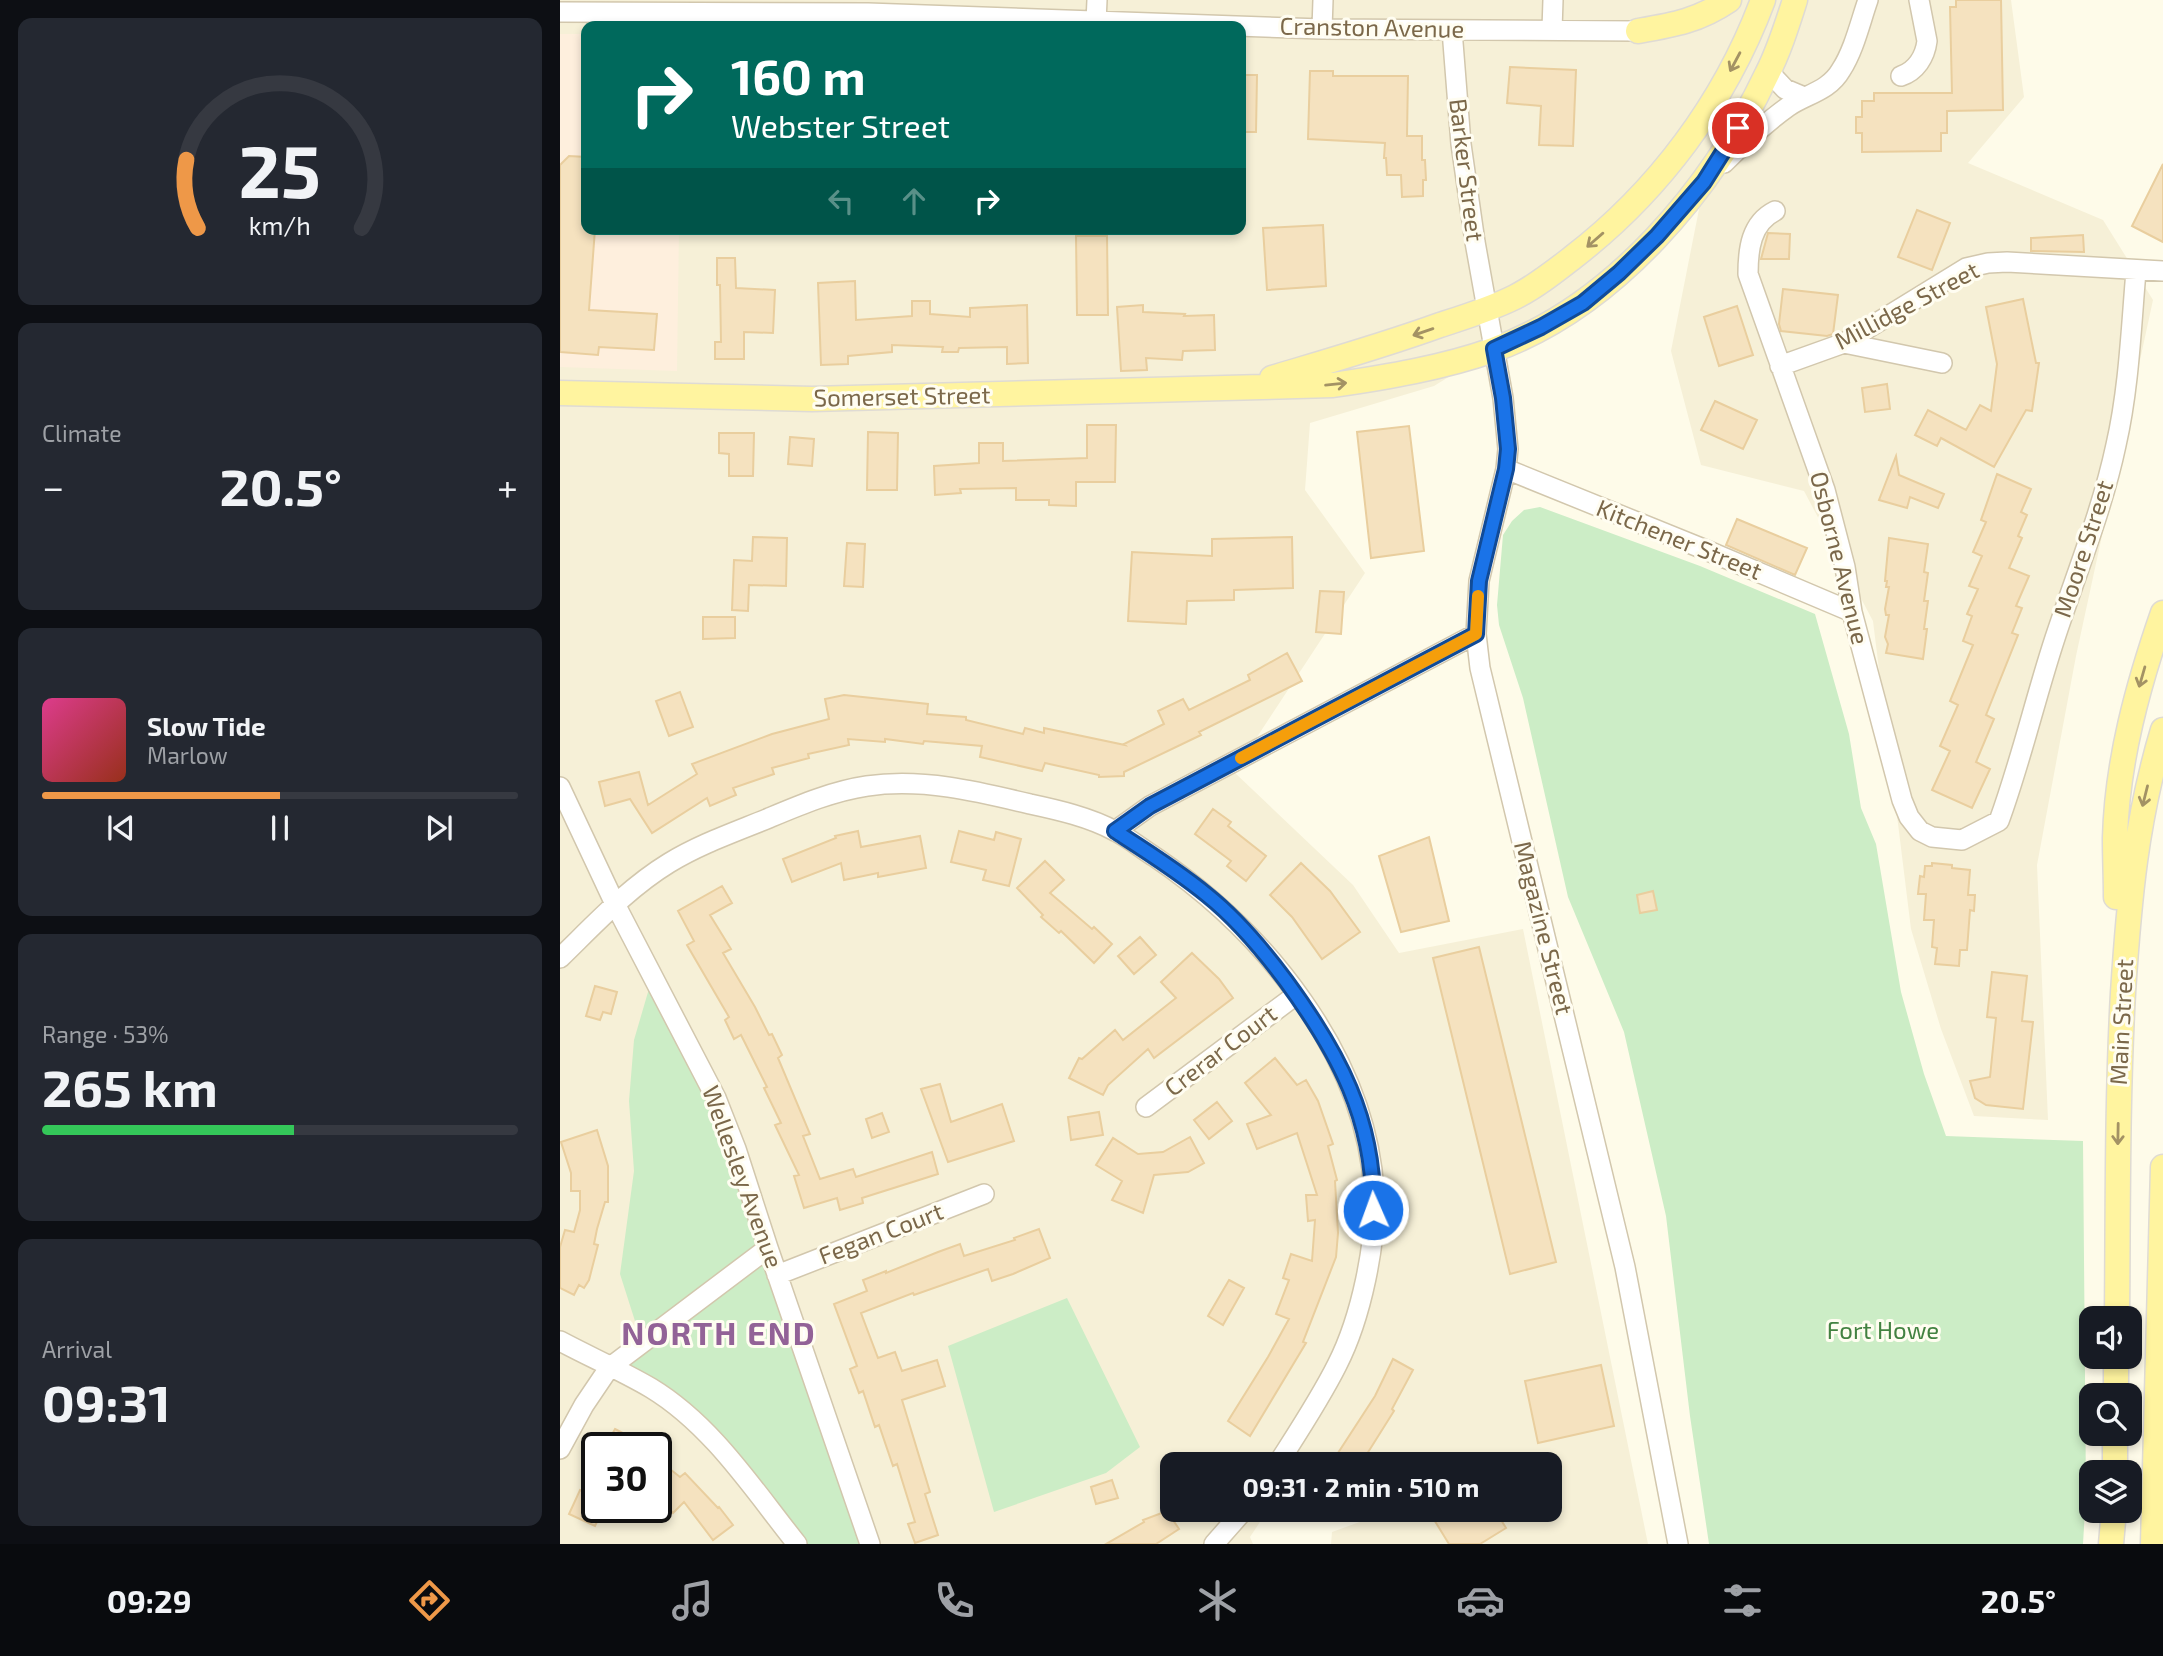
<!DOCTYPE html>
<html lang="en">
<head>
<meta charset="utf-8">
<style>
	body { margin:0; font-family:"Exo 2",sans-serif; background:#242831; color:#f1f3f6; height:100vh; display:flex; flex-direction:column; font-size:26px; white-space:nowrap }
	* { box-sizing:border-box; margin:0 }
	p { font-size:23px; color:#9ea1a6 }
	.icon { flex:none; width:38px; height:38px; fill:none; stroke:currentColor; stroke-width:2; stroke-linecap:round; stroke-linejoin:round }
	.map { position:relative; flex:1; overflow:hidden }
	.drawer { display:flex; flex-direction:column; gap:18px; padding:18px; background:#0d0f14; width:560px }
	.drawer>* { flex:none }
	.guide { position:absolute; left:21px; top:21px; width:665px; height:214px; border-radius:14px; box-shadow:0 4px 10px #0003; background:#00695c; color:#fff; overflow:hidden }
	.buttons { position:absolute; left:1519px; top:1306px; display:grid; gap:14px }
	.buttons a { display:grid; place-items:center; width:63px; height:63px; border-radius:14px; background:#171b24; box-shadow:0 4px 10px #0003; font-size:35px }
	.speed { position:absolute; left:21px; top:1432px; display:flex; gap:14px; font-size:35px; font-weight:700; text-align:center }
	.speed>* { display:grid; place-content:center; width:91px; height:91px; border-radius:50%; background:#171b24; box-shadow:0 4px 10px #0003; line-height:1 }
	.speed .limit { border:4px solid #111; border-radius:10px; background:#fff; color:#111 }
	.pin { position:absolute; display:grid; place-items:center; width:60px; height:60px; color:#fff; margin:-30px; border:4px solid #fff; border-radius:50%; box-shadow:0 2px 7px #0007 }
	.me { position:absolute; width:77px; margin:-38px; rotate:358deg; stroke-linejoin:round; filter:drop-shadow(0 0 5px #0008) }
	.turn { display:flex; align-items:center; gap:24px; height:147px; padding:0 35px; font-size:32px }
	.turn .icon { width:91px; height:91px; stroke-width:2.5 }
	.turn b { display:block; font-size:49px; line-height:60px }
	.lanes { display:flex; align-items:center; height:66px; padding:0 35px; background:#0003; justify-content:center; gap:35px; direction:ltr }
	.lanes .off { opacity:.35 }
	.big { font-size:52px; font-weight:700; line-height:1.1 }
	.drawer .tile { flex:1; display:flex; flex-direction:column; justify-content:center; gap:10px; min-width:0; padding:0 24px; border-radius:14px; background:#242831 }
	.drawer .dial { align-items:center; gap:0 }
	.dial svg { height:182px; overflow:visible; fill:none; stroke:#363941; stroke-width:7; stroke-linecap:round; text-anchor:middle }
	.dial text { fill:#f1f3f6; stroke:none }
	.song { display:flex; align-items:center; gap:21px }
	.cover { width:84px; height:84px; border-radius:10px; background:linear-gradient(135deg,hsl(330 70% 55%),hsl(10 70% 35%)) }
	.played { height:7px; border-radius:4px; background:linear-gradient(90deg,#ee9848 50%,#363941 50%) }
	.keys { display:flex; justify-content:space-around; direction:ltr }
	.heat { display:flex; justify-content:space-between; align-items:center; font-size:38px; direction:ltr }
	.charge { height:10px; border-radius:5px; background:linear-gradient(90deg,#34c759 53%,#363941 0) }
	.trip { position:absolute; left:600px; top:1452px; width:402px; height:70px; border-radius:14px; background:#171b24; box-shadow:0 4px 10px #0003; font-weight:700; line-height:70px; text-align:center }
	.dock { display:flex; height:112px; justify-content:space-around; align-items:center; background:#090b0e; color:#9ea1a6 }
	.dock .icon { width:49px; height:49px }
	.dock .current { color:#ee9848 }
	.dock b { font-size:32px; color:#f1f3f6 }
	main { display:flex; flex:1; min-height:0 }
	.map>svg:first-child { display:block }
	.residential { fill:#f6f0d7; fill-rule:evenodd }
	.commercial { fill:#feefdd }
	.green { fill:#ccedc6 }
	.building { fill:#f5e2bf; stroke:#e9ce9e; stroke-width:2 }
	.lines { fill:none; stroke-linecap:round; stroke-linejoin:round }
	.minor-casing { stroke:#d2c7ad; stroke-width:22 }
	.major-casing { stroke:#dfdbd4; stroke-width:27 }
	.minor { stroke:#fff; stroke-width:19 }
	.major { stroke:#fff49f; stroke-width:24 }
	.oneway { stroke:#a39264 }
	.route-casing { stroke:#114b97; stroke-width:18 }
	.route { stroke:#1a73e8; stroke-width:12 }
	.slow { stroke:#f59e0b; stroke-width:12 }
	.labels { text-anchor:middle; stroke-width:6; stroke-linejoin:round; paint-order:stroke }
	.street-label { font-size:24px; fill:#7b684a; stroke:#fffdf1 }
	.park-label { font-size:24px; fill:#438241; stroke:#fffdf1 }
	.district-label { font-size:32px; font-weight:bold; letter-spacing:2px; fill:#926297; stroke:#fffdf1 }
</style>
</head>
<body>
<main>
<section class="drawer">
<div class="tile dial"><svg viewBox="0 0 100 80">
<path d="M14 69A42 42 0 1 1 86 69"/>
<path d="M14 69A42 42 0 0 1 9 39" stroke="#ee9848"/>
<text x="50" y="56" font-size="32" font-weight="700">25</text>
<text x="50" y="72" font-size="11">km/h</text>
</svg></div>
<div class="tile"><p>Climate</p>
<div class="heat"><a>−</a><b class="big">20.5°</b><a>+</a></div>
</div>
<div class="tile">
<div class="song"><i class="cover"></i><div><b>Slow Tide</b><p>Marlow</p></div></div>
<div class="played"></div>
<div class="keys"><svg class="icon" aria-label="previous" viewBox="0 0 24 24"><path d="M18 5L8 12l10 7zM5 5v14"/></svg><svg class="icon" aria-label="pause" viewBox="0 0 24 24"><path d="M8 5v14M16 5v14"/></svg><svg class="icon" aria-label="next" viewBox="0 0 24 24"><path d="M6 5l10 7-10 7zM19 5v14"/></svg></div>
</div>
<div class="tile"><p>Range · 53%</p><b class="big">265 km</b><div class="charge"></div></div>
<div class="tile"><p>Arrival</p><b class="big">09:31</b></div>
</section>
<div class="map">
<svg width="1603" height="1544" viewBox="0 0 1603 1544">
	<rect width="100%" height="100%" fill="#fefbe9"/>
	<!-- residential -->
	<path class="residential" d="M0,0H1451L1464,97L1408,163L1543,220L1593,300L1516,656L1477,865L1488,1120L1414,1116L1381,1029L1351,929L1313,621L1244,491L1141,465L1111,351L1144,184L1097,236L934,349L874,386L750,423L745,490L805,573L674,772L793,885L839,953L963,929L1088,1544H771L772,1532L808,1519L799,1510H990V1465H751L743,1457L737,1465H612V1510H708L690,1537L693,1544H0ZM26,26H681V229H26ZM37,1447H96V1507H37Z"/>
	<!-- commercial -->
	<path class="commercial" d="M0,34H26V229H119L117,371L0,367Z"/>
	<!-- green -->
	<path class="green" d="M980,507L1140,566L1255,614L1289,734L1301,808L1316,844L1341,992L1364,1074L1386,1136L1523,1141L1526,1493L1523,1544H1149L1130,1416L1106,1216L1064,1032L1008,897L963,698L939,625L937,605L943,535L952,521L964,510Z
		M93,975L156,1098L310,1544H237L162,1450L49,1368L82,1343L60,1274L74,1171L69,1101L74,1040Z
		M507,1298L580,1447L546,1473L434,1512L388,1346Z"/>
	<!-- building -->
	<path class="building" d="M1396,0H1441L1443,110L1387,111V133H1381V151L1302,152V133H1296V117H1302V101H1314V93H1392L1390,7H1396Z
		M950,67L1016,70L1013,146L979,145L981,106L947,103Z
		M750,71H773V76H848L847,136H862V160H865L866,180H863V196L842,197L841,175H827L826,158H824L825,143L748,139Z
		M681,75H697L696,132H681Z
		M9,156L26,157V229H35L29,310L97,314L94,350L39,347L38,355L0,352V165Z
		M1603,164V242L1572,226Z
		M1357,210L1390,223L1372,270L1338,257Z
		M763,225L766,286L707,290L703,228Z
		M1208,233L1230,234L1229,259H1201Z
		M1523,235L1524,252L1471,251V238Z
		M516,236H547L548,315H517Z
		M157,258H175L176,288L215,290L213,333L184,332V359H155V342H161L160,285H157Z
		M295,281L296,320L352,316V301H370V314L410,317V308L467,305L468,363L447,364V347L399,348L398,352H382L383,347L332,345V352L288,356V364L261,365L258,283Z
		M1223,289L1278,295L1273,334L1267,336L1221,331L1219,324Z
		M1463,299L1476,363H1479L1472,411L1466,410L1434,467L1381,438L1377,446L1355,435L1368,410L1406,430L1420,405L1431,411L1437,364L1426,307Z
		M583,305V312L625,314L624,316L654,315L655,350L623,351L622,360L586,358L587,370L561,371L557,307Z
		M1177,306L1193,355L1159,366L1144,317Z
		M1327,384L1330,409L1305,412L1302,388Z
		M1155,401L1197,420L1183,449L1141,430Z
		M527,425H556L555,482H516V506L489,505V500H456V488L400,489L401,493L375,495L374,466L419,463V443H443V461L527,458Z
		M849,426L864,551L811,558L797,432Z
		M308,432L338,433L337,490H307Z
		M159,433H194L193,476H169V454L159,453Z
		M230,437L254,439L252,466L228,464Z
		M1336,456L1339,475L1384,494L1378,508L1350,497L1347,508L1319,500Z
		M1437,474L1471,489L1461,512L1467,515L1458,536L1462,538L1449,568L1469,576L1456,606L1462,608L1452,633L1458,635L1426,715L1434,719L1416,762L1430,769L1412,808L1372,790L1390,751L1380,746L1398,705L1390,701L1413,645L1403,641L1412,616L1407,614L1418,589L1409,586L1422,556L1413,552L1426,522L1421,520Z
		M1177,519L1247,548L1235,575L1166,545Z
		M193,537L227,538L226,586L189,585L188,611L172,610L174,560L192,561Z
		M732,537L733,588L674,590V600L627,601L626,624L568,621L572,552L652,556V539Z
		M1329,538L1368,544L1364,572L1368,573L1364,601H1368L1364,629H1367L1363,659L1326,653L1328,644L1325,637L1329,615H1326L1325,609L1329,587H1326L1327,581H1325Z
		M287,543L305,544L303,587L284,586Z
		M760,591L784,592L781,634L756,632Z
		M143,617H175V638L143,639Z
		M727,653L742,681L639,732L641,735L564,772V776L539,777V775L485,763L482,771L420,757L422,746L364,741L363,744L325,739V742L288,739L289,745L248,754L249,758L212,768L214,774L173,788L176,795L150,806L147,798L92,833L70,799L45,806L39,782L79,772L88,805L137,774L132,764L212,734L269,719L265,699L284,695L368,704L367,714L406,717V720L463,734L465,728L484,733V728L565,745L564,744L604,724L598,711L623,699L629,710L690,680L688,675Z
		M120,692L133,727L109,736L96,701Z
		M653,809L671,822L668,826L706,856L686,881L667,866L671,861L635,834Z
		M298,831L301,847L360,836L366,868L318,877V873L284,880L281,863L232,882L223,859L276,838L275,836Z
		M399,831L434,840L436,832L461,839L449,886L423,880L426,870L391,862Z
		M869,837L889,921L841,932L819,856Z
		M485,861L504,880L490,893L532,929L534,927L552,944L534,963L501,931L499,933L481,917L483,915L457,888Z
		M741,863L770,891L800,932L762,959L732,917L710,895Z
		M1372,863L1392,865V868L1410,870L1408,895H1415L1414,911L1410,910L1407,950H1400L1399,966L1375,964L1377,948L1372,947L1374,920H1364L1366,894H1358L1360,876L1364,877L1365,866H1372Z
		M162,886L172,903L150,915L171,949L163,953L195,1007L209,1035L212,1034L222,1055L218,1058L250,1134L243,1136L260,1179L293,1169L296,1177L372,1152L378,1174L302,1198L303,1203L280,1210L277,1198L244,1208L234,1176L239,1175L215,1125L221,1123L204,1088L207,1087L181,1035L174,1039L165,1020L169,1017L127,945L134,941L118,911Z
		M1093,891L1097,910L1080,913L1077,895Z
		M580,937L596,955L574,974L558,956Z
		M919,947L996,1262L950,1274L873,958Z
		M632,953L659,979L673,998L594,1058L588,1049L548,1085L543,1095L509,1078L519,1058L522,1059L555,1030L563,1040L616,998L601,982Z
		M1432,972L1467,976L1462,1021L1473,1022L1463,1109L1426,1105L1415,1098L1410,1081L1430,1077L1436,1018L1427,1017Z
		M35,986L57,992L51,1014L43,1012L40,1020L26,1016Z
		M715,1058L737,1085L746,1080L758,1101L773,1144L768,1146L777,1180L775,1181L778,1233L776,1257L743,1342L746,1343L690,1436L668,1421L708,1357L729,1319L716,1314L729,1280L723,1278L731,1254L752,1261L755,1220L748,1221L746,1195H757L737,1133L697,1149L687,1124L711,1115L685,1083Z
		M380,1084L391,1122L442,1104L454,1141L388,1162L361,1089Z
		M657,1102L672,1121L649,1139L634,1120Z
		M539,1112L543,1135L511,1140L508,1117Z
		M322,1113L329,1132L312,1138L306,1119Z
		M37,1130L48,1166V1202H45L37,1229L34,1244L38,1245L29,1280L24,1288L19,1285L14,1295L0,1288V1247L5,1230L14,1232L20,1210V1191H11V1173L1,1142Z
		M630,1137L644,1163L628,1172L594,1175L583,1213L552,1200L562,1181L536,1165L553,1138L578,1154L603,1152Z
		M479,1229L490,1258L453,1274L432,1281L428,1269L354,1295L353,1293L301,1313L318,1358L335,1352L342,1371L377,1360L385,1386L342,1400L370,1492L365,1494L378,1535L355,1543L348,1524L355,1522L337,1464L333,1466L319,1425L315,1427L303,1391L299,1393L290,1369L297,1366L274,1304L307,1291L303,1280L326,1271V1273L378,1252L400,1244L404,1256L455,1240L454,1238Z
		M669,1280L684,1288L663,1325L648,1316Z
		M833,1359L853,1370L832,1409L834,1411L800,1465H797L778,1453L815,1396Z
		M1041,1365L1054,1426L978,1443L965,1381Z
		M55,1429L89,1447H45Z
		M96,1458L120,1477L125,1473L158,1508L159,1507L173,1525L153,1540L124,1502L113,1513L96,1494Z
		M552,1480L558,1498L536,1504L531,1487Z
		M20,1490L37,1498V1507H44L35,1526L9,1514Z
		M886,1510H935L946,1528L920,1544H889L873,1518Z
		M607,1511L619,1529L596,1544H546L584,1522L583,1520Z"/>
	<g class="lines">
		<!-- minor casing -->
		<g class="minor-casing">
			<path id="minor" d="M0,12L308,13L762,29L1078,31
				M536,22L537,0
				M762,29L763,0
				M892,30L901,144L915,242L943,398L948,449L946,469L919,581L916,634L920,668L1065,1267L1118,1544
				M992,30L993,0
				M1209,72L1225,89L1244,97
				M1341,76C1356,71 1365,57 1367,41L1359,0
				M1164,163C1184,143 1205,123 1229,106C1247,94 1269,91 1281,70C1294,50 1300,23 1308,0
				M1215,211C1191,223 1188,249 1188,274L1265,490L1285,567L1292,612L1342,800L1349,817L1360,831L1372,837L1402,840L1439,821C1461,761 1475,699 1495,638C1516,574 1542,511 1556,445C1569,388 1571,329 1576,271
				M1284,343L1382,363
				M1220,366L1284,343L1406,268L1428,263L1447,262L1603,271
				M946,469L1146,550L1292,612
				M0,787L55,904L156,1098L176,1149L208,1248L310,1544
				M555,831L590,806L916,634
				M0,958C34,925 68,888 109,863C140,844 175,832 209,818C240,805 273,791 307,786C362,778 416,791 470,804C498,810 529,817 555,831C569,838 582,849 595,857C704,931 806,1055 814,1191C817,1243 801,1318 777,1365C760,1399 738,1432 717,1465
				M586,1107L736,995
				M217,1275L424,1194
				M0,1341C30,1357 62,1371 91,1388C152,1425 193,1489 237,1544
				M0,1449L24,1405L49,1368L208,1248
				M654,1544L684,1510"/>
		</g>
		<!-- major casing -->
		<g class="major-casing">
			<path id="major" d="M1078,31C1113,25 1138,21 1169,0
				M712,378C769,361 825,345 880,325C905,317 931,309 955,297C975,287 994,272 1012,258C1098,192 1165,102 1203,0
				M0,393L252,399L773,385C827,377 882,368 933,350C1055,306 1153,188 1207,74C1219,51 1227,25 1235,0
				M1556,897C1556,878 1555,858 1555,838C1557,761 1578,685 1603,613
				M1557,1318C1558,1209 1557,1101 1563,993C1569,900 1576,820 1603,730
				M1556,1395V1356
				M1555,1472V1433
				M1551,1544L1554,1510
				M1593,1544L1603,1167"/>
		</g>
		<!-- minor -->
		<use href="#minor" class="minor"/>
		<!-- major -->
		<use href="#major" class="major"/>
	</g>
	<!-- one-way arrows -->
	<defs><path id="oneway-shaft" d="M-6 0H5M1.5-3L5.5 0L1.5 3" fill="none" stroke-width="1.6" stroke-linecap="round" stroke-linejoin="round" transform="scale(1.75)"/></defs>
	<g class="oneway">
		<use href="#oneway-shaft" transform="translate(1175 62) rotate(118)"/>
		<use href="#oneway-shaft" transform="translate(1035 240) rotate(139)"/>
		<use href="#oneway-shaft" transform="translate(863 332) rotate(161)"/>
		<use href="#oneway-shaft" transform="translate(776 384) rotate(-6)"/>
		<use href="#oneway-shaft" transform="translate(1582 677) rotate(106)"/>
		<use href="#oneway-shaft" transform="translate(1585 796) rotate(104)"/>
		<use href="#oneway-shaft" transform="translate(1558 1134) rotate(91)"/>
	</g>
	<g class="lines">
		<!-- route casing -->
		<g class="route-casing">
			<path id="route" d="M813,1210C815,1120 778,1052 726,981C703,950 677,919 647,895C618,871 586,851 555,831L590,806L916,634L919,581L946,469L948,449L943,398L934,349L981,327L1023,303L1059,273L1097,236L1144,182L1178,128"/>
		</g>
		<!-- route -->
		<use href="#route" class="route"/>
		<!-- slow -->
		<path class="slow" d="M681,758L916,634L918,596"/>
	</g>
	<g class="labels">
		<!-- street labels -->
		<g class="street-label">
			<text transform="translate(812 28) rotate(1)" y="8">Cranston Avenue</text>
			<text transform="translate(906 170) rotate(83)" y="8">Barker Street</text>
			<text transform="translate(1347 306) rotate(-28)" y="8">Millidge Street</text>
			<text transform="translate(342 397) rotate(-1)" y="8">Somerset Street</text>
			<text transform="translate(1119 540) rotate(22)" y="8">Kitchener Street</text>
			<text transform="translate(1524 549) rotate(-72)" y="8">Moore Street</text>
			<text transform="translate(1279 558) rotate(76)" y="8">Osborne Avenue</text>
			<text transform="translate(983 928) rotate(76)" y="8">Magazine Street</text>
			<text transform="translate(1562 1022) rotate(-87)" y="8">Main Street</text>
			<text transform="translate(661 1051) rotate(-37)" y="8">Crerar Court</text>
			<text transform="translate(182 1177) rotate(70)" y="8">Wellesley Avenue</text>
			<text transform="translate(321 1234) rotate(-21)" y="8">Fegan Court</text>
		</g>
		<!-- park labels -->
		<g class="park-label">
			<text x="1323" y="1339">Fort Howe</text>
		</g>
		<!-- district labels -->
		<g class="district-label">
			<text x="159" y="1345">NORTH END</text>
		</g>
	</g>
</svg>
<div class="buttons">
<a><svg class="icon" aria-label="sound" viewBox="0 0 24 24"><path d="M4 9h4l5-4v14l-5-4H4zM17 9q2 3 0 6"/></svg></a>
<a><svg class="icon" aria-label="search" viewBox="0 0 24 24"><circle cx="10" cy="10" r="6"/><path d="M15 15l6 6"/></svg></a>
<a><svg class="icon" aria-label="layers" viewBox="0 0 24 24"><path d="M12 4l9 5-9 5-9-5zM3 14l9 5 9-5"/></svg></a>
</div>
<div class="speed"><div class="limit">30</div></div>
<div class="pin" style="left:1178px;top:128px;background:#d93025"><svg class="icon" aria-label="arrive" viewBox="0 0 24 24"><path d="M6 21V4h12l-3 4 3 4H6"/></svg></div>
<svg class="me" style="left:813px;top:1210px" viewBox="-20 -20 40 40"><circle r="17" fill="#1a73e8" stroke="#fff" stroke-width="3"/><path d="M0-11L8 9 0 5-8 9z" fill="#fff"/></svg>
<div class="trip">09:31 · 2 min · 510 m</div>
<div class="guide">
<div class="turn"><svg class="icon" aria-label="right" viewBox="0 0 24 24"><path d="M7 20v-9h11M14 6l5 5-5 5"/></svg><div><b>160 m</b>Webster Street</div></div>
<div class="lanes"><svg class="icon off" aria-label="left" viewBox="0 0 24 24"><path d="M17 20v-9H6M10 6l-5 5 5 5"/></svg><svg class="icon off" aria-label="ahead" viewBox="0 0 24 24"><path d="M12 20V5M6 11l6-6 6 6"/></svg><svg class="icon" aria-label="right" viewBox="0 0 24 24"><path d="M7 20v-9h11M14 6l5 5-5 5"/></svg></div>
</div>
</div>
</main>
<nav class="dock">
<b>09:29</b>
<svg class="icon current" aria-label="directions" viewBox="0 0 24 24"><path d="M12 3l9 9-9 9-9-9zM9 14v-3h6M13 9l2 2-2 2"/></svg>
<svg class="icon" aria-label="music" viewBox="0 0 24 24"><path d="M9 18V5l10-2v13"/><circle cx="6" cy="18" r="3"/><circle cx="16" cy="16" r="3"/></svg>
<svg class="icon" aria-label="phone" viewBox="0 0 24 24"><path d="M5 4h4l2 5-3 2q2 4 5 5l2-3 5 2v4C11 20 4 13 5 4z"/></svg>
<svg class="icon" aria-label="climate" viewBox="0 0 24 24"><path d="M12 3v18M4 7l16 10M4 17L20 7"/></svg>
<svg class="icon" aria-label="car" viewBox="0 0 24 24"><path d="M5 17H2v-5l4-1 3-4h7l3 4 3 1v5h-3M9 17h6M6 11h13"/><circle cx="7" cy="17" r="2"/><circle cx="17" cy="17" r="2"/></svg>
<svg class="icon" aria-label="filters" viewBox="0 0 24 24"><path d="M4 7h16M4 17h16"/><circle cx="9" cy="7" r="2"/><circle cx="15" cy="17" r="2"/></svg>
<b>20.5°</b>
</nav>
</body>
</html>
